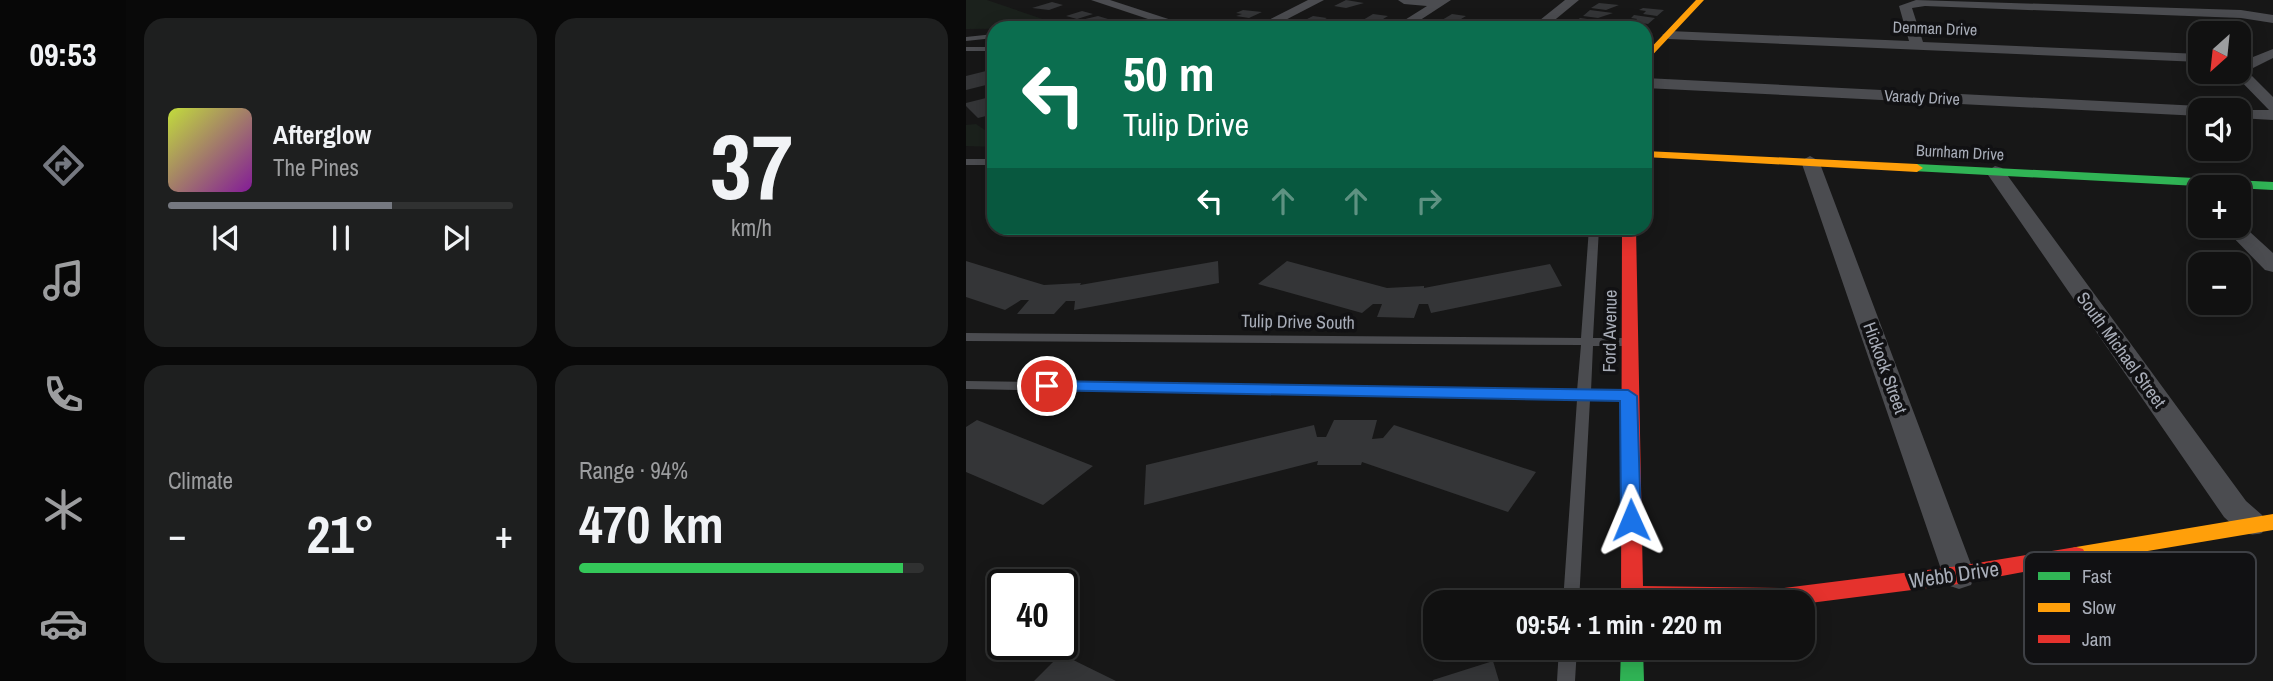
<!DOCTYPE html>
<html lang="en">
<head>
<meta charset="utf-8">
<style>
	body { margin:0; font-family:"Archivo Narrow",sans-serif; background:#1e1f1f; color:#f1f3f6; height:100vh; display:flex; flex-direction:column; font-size:26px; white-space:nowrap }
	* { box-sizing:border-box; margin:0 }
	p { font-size:23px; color:#9c9d9f }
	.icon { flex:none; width:38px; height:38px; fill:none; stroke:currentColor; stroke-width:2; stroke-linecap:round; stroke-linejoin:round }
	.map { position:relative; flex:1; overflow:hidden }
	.drawer { display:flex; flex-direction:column; gap:18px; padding:18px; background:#090909; width:840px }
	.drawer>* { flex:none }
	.top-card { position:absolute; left:21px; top:21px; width:665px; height:214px; border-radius:21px; box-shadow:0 4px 18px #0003,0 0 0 2px #303131; background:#0b6e4f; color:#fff; overflow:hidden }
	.needle { width:46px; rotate:207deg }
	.fabs { position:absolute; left:1222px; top:21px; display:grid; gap:14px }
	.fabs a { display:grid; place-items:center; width:63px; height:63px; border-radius:14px; background:#111; box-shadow:0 4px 18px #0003,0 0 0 2px #303131; font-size:35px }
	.speed { position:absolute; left:21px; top:569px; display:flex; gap:14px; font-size:35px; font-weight:700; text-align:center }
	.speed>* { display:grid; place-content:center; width:91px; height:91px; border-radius:50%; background:#111; box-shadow:0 4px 18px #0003,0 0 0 2px #303131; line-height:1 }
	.speed .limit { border:4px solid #111; border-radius:10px; background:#fff; color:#111 }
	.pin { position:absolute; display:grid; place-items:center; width:60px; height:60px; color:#fff; margin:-30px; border:4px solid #fff; border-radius:50%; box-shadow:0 2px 7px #0007 }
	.me { position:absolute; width:77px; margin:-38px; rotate:359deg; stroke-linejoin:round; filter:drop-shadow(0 0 5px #0008) }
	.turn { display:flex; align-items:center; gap:24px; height:147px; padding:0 21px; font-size:32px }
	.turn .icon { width:91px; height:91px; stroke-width:2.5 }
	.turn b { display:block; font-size:49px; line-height:60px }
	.lanes { display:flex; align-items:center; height:66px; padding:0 21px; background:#0003; justify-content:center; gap:35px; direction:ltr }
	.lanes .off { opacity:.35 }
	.big { font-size:52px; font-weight:700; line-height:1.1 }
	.drawer .widget { flex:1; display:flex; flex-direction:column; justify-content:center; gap:10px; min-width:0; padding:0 24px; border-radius:21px; background:#1e1f1f }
	.drawer .dial { align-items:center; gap:0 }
	.dial b { font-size:91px; line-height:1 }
	.song { display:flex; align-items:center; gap:21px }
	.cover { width:84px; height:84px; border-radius:10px; background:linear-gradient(135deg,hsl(70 70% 55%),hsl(290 70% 35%)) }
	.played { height:7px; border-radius:4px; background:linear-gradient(90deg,#757880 65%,#303131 65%) }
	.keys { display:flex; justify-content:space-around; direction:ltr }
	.heat { display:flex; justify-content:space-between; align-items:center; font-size:38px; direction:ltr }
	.charge { height:10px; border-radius:5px; background:linear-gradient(90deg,#34c759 94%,#303131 0) }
	.drawer .tiles { flex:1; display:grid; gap:18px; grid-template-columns:repeat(2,1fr) }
	.trip { position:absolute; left:457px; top:590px; width:392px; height:70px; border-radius:21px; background:#111; box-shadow:0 4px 18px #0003,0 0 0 2px #303131; font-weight:700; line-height:70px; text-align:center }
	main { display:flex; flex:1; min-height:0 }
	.tab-bar { display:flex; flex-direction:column; width:126px; justify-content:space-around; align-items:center; background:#070707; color:#9c9d9f }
	.tab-bar .icon { width:49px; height:49px }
	.tab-bar .current { color:#757880 }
	.tab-bar b { font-size:32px; color:#f1f3f6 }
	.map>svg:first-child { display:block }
	.green { fill:#1b211c }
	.building { fill:#343537 }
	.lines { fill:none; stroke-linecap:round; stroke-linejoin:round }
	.lane { fill:#4b4c50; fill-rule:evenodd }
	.street { fill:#4b4c50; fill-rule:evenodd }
	.fast { fill:#30b455; fill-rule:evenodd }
	.slow { fill:#ff9f0a; fill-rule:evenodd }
	.jam { fill:#e5322d; fill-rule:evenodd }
	.route { fill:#1a73e8; stroke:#114b97; stroke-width:2 }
	.labels { text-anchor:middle; stroke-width:7; stroke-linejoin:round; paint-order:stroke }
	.far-street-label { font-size:16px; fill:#a8adb8; stroke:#111113 }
	.street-label { font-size:18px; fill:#a8adb8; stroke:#111113 }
	.near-street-label { font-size:21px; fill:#a8adb8; stroke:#111113 }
	.key { fill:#111113; stroke:#3e4045; stroke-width:2 }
	.key-label { font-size:19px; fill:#a8adb8 }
</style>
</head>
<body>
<main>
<nav class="tab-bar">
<b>09:53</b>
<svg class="icon current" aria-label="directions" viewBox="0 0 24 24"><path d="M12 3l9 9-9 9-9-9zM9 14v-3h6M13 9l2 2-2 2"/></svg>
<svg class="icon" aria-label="music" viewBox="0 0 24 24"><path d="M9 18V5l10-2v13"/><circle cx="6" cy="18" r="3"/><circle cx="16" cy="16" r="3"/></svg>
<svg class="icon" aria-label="phone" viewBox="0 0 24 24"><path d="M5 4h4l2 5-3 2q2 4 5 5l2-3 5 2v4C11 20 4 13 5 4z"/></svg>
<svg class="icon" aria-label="climate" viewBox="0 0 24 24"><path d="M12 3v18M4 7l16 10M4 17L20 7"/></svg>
<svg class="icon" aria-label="car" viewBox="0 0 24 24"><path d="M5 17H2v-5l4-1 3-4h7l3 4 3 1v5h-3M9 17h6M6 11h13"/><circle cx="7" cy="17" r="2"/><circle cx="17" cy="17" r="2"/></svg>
</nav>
<section class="drawer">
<div class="tiles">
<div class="widget">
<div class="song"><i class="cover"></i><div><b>Afterglow</b><p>The Pines</p></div></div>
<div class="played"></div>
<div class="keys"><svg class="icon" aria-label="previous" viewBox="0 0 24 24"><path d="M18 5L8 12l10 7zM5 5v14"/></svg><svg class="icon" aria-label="pause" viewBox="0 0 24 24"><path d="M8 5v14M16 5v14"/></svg><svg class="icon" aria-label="next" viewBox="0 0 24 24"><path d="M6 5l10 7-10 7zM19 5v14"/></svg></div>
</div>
<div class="widget dial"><b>37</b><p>km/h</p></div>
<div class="widget"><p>Climate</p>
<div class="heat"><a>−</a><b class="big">21°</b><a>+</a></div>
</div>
<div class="widget"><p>Range · 94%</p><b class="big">470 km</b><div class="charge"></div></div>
</div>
</section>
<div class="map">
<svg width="1307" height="681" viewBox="0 0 1307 681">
	<rect width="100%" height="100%" fill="#171717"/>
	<!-- green -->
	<path class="green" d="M0,0H21L103,28L0,29Z
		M10,124L28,136V147L0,146V125Z"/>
	<!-- building -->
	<path class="building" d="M380,0L398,3L380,8L368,6Z
		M86,2L97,5L83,10L66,8Z
		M633,3L653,5L640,10L625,8Z
		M677,8L698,10L691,16L677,14L680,11L673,10Z
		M277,10L296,12L283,18L270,16L276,14L270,13Z
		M624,10L647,13L632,18L617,16Z
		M116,11L127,14L111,19L100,16Z
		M407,14L422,16L412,22L397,20Z
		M486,14L500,16L490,22L476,20Z
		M668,15L689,18L682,24L668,22L671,19L665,18Z
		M132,16L142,19L126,24L115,20Z
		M347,16L361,18L349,24L335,22Z
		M614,18L636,21L622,26L606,24Z
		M263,19L277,21L265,28L250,26Z
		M528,19L550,22L541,28L526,26L531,23L523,22Z
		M145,21L157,25L145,28H123Z
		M28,69V83L0,90V76Z
		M28,96V114L12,118L0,106V103Z
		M0,261L78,285L115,283L114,285L252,261L253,283L108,310L109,301H100L88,314H51L63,300H55L39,310L0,297Z
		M321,261L421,288L458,286V288L584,264L596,286L465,313L462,304H453L448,318L411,317L416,304H407L396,313L292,284Z
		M11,420L127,466L77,505L0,472V427Z
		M368,420H411L406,439L417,438L428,425L570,472L542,512L396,462L395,465H351L352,461L178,505L180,465L348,425L351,437H360Z
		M95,654L150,681H68Z
		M527,661L533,681H467V680Z"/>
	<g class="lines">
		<!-- lane -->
		<path class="lane" d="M28,34V38L0,41V37Z
			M0,47H28V51H0Z
			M0,159H28V165H0Z
			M623,228H633L627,338H663L669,342L663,346H627L625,391L662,392L669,396L662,400H624L613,602H597L611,400L0,389V381L611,391L615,345L0,341V333L615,338Z
			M593,648H611L609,681H591Z"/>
		<!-- street -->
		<path class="street" d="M125,0H144L230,28H209Z
			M342,0H358L304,28H287Z
			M432,0H485L442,28H426L461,6L438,4Z
			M599,0H613L579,28H564Z
			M950,0L1275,10L1307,15V23L1275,18L959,6L946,8L957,42L1234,54V62L703,39L696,35L703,31L943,41L933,6Z
			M1307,49V58L1281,71L1307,97V120L1272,118V110H1266H1303L1266,72H1272V63Z
			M679,78L1234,106L1242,110H1234V116L679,88Z
			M844,156L853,161L1009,575L1005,585L993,589L981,585L977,575L835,161Z
			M1029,166L1036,168L1280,501L1296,515L1301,524L1296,533C1278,538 1271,529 1258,517L1020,172Z
			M1273,222L1307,253V272L1299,270L1256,226H1272Z"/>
		<!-- fast -->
		<path class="fast" d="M951,164L1307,182V190L947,171V165Z
			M655,648H677L678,681H654Z"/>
		<!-- slow -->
		<path class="slow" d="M730,0H738L679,63V54Z
			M679,151L951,164L957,168L951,172L679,157Z
			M1307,514V530L1110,563L1103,561L1100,555L1103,549L1110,547Z"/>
		<!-- jam -->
		<path class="jam" d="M656,228H670L677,586L818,588L993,566L1110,547L1117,549L1120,555L1117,561L993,584L836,604L655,602Z"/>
	</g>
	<!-- route -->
	<path class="route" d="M81,381L662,390L671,396L675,520L672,526L665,528L658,526L655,520L654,401L75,390L72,386L75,382Z"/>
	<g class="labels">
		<!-- far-street labels -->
		<g class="far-street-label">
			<text transform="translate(969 28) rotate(2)" y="6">Denman Drive</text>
			<text transform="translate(956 97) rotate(3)" y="6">Varady Drive</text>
			<text transform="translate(994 152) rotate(3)" y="6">Burnham Drive</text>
		</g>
		<!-- street labels -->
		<g class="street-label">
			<text transform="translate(332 322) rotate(1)" y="6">Tulip Drive South</text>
			<text transform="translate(644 331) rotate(-89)" y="6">Ford Avenue</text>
			<text transform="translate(1155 350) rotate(54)" y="6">South Michael Street</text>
			<text transform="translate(919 368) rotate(70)" y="6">Hickock Street</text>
		</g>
		<!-- near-street labels -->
		<g class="near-street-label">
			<text transform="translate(988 575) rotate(-8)" y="7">Webb Drive</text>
		</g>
	</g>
	<!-- legend -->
	<rect x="1058" y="552" width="232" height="112" rx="10" class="key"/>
	<rect x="1072" y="572" width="32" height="8" fill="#30b455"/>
	<rect x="1072" y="603" width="32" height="9" fill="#ff9f0a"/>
	<rect x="1072" y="635" width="32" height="8" fill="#e5322d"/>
	<g class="key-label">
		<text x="1116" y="583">Fast</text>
		<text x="1116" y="614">Slow</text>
		<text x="1116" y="646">Jam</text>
	</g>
</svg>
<div class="fabs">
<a><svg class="needle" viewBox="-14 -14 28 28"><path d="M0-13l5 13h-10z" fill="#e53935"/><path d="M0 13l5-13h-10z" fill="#9c9d9f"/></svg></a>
<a><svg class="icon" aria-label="sound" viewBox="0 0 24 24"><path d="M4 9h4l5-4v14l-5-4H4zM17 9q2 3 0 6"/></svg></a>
<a>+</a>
<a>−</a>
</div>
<div class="speed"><div class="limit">40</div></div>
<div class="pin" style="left:81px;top:386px;background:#d93025"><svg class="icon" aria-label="arrive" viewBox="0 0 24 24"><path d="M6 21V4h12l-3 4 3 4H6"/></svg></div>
<svg class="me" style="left:665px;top:520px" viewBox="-20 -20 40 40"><path d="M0-17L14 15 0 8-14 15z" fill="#1a73e8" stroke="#fff" stroke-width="4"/></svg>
<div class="trip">09:54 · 1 min · 220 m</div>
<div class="top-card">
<div class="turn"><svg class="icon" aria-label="left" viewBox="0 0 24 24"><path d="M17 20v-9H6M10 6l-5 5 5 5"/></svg><div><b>50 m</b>Tulip Drive</div></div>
<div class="lanes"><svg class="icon" aria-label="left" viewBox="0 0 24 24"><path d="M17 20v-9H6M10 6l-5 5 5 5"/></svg><svg class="icon off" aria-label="ahead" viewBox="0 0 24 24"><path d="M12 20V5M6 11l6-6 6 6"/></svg><svg class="icon off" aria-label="ahead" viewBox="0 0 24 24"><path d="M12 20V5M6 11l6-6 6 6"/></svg><svg class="icon off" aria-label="right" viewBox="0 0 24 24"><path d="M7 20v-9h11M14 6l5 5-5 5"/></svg></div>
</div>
</div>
</main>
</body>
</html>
